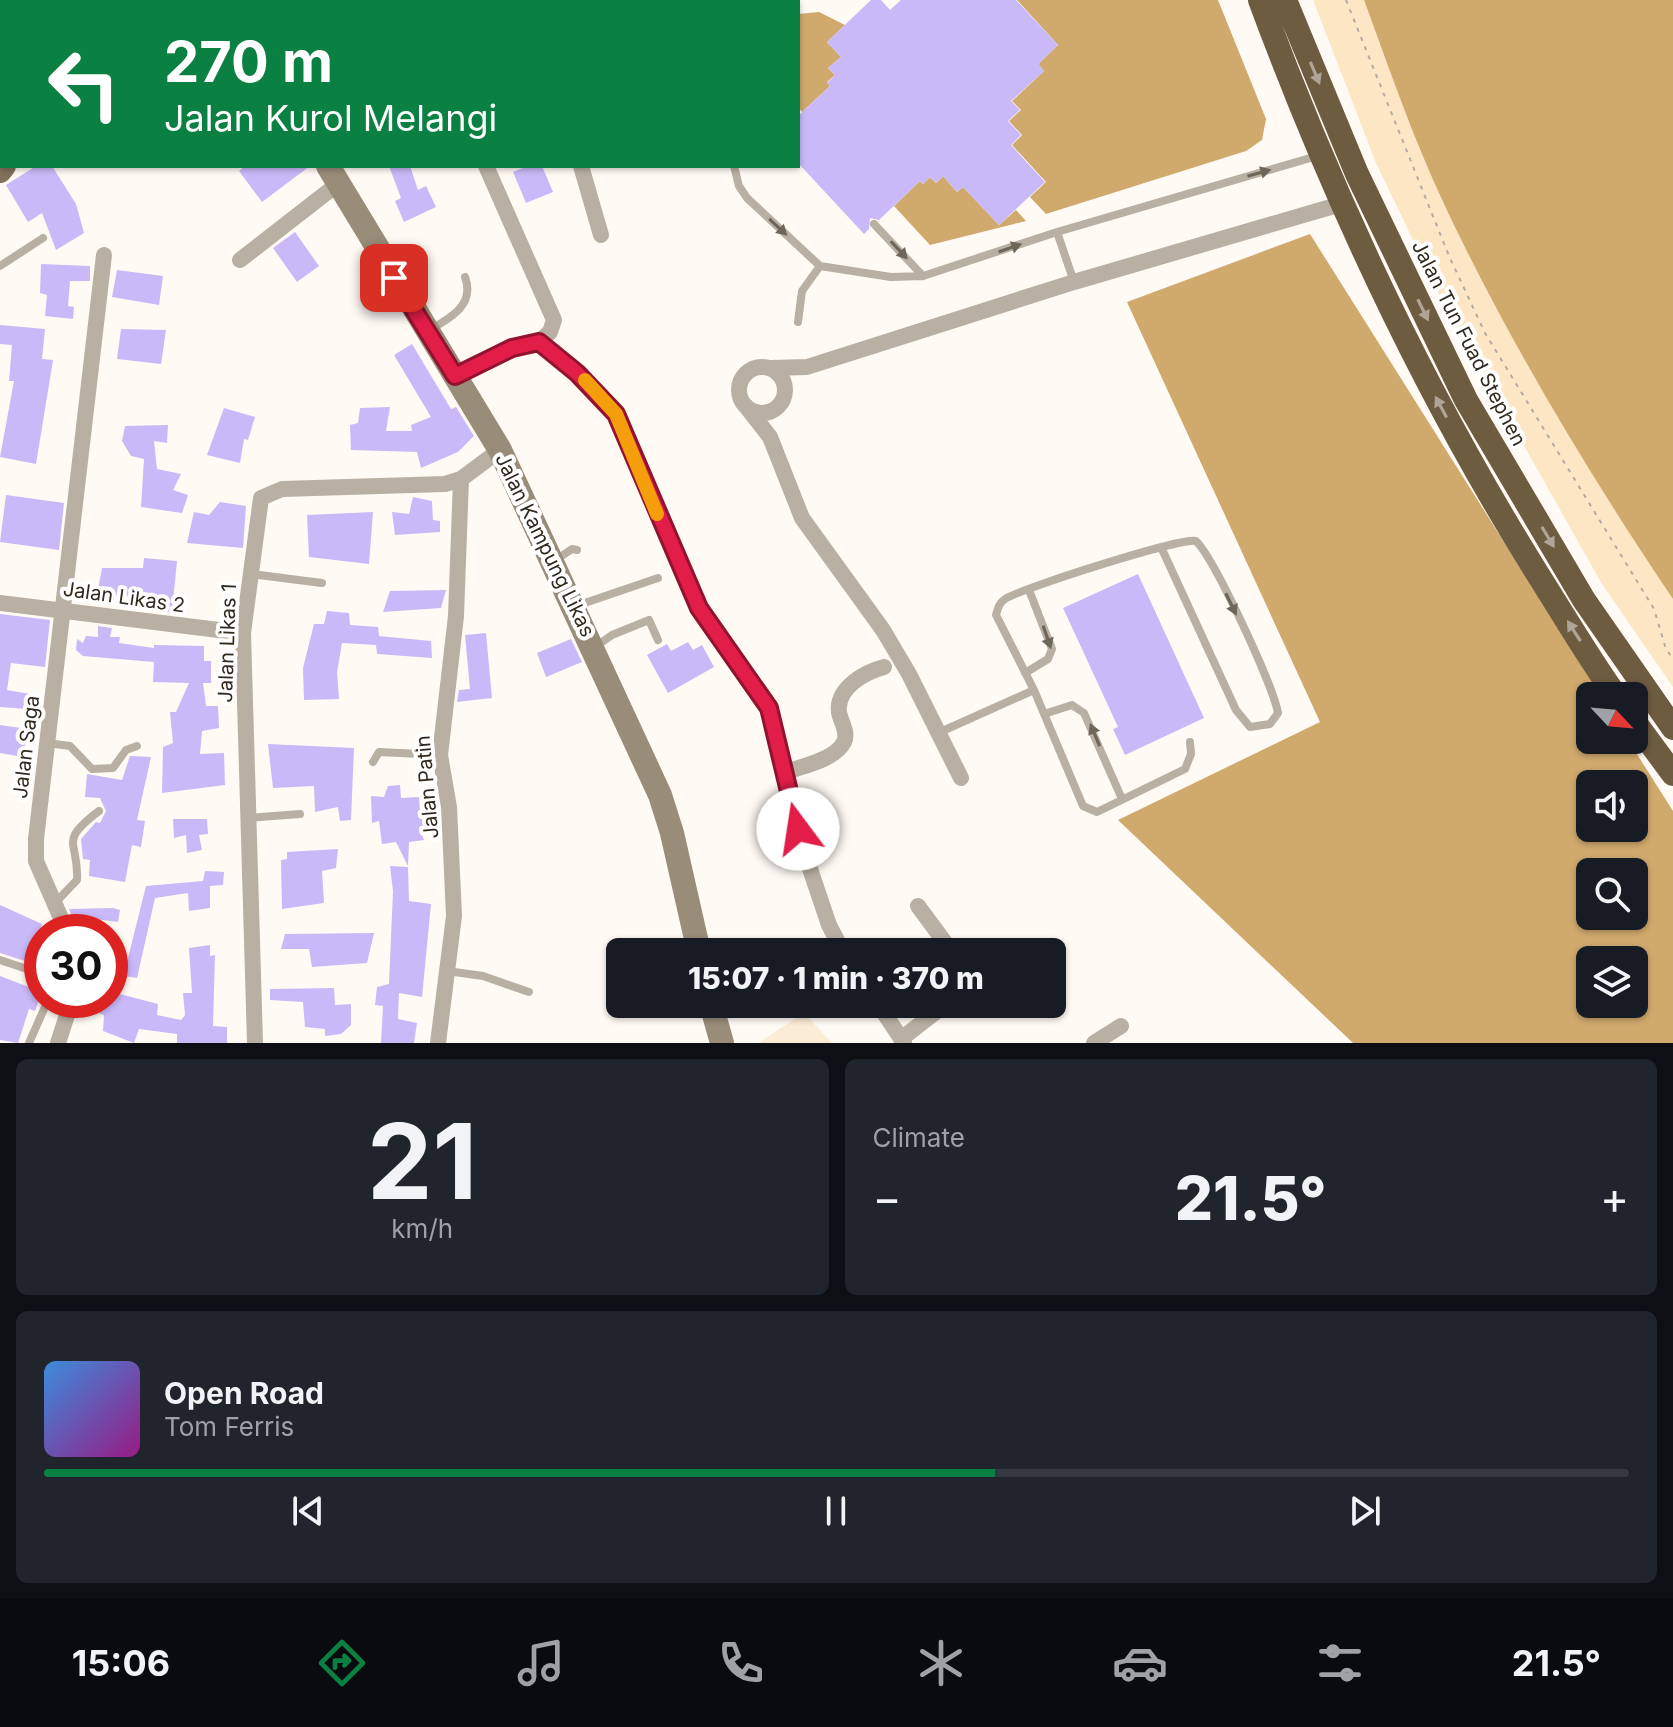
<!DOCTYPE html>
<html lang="en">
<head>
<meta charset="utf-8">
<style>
	body { margin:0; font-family:Inter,sans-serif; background:#20242c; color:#f1f3f6; height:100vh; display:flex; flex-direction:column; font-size:30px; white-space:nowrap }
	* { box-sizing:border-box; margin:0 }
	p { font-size:26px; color:#9ea1a6 }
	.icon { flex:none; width:44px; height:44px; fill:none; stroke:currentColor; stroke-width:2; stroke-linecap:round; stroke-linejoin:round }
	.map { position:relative; height:1043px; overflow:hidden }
	.sheet { display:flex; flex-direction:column; gap:16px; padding:16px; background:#0d0f14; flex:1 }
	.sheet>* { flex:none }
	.top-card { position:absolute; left:0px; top:0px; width:800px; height:168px; box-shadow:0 2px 6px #0004; background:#0b8043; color:#fff; overflow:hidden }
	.needle { width:52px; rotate:116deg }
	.tools { position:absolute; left:1576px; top:682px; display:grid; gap:16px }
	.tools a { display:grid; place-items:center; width:72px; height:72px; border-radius:12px; background:#171b24; box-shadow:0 2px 6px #0004; font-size:40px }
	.speed { position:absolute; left:24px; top:914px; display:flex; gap:16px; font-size:40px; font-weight:700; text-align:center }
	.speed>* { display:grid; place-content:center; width:104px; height:104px; border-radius:50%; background:#171b24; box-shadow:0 2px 6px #0004; line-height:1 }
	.speed .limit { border:12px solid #d22; background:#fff; color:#111 }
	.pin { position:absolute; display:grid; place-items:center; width:68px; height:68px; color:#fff; margin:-34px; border-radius:16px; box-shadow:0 4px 12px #0006 }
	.me { position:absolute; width:88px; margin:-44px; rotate:346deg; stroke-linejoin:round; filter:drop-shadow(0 0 6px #0008) }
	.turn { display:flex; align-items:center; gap:28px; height:168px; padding:0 32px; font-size:36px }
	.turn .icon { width:104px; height:104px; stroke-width:2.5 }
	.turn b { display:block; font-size:56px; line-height:68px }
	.big { font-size:60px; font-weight:800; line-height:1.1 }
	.sheet .tile { flex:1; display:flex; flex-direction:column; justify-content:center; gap:12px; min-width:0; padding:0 28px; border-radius:12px; background:#20242c }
	.sheet .dial { align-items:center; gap:0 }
	.dial b { font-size:104px; line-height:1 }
	.song { display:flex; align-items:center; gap:24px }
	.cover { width:96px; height:96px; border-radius:12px; background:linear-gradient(135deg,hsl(210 70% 55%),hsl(310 70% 35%)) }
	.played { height:8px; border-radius:4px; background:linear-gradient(90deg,#0b8043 60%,#363941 60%) }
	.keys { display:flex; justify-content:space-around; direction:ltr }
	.heat { display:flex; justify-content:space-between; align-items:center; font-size:44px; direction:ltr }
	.sheet .tiles { flex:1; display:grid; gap:16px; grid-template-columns:1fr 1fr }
	.tile:last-child { grid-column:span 2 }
	.trip { position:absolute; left:606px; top:938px; width:460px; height:80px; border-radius:12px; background:#171b24; box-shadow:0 2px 6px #0004; font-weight:800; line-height:80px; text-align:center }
	.dock { display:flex; height:128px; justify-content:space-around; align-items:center; background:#090b0e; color:#9ea1a6 }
	.dock .icon { width:56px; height:56px }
	.dock .active { color:#0b8043 }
	.dock b { font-size:36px; color:#f1f3f6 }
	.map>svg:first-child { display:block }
	.built { fill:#fbecd6 }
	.green { fill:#fde6c3 }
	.water { fill:#d0a96d; fill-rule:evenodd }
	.building { fill:#cab9f8 }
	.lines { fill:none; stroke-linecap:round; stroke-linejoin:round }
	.path { stroke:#b1aba2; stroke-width:2; stroke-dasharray:4 6; stroke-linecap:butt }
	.lane { stroke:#b9b0a3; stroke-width:8 }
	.street { stroke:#b9b0a3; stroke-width:16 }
	.secondary { stroke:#998c79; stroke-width:24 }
	.primary { stroke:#82725b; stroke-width:24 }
	.highway { stroke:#6e5c41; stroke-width:24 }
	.oneway { fill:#afa596 }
	.oneway2 { fill:#6e6659 }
	.route-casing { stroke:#92132f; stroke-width:20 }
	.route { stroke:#e11d48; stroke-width:14 }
	.slow { stroke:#f59e0b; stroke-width:14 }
	.labels { text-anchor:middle; stroke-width:8; stroke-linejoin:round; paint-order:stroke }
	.street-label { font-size:20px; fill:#31291d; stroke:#fff }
</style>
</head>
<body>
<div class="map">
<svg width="1673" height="1043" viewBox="0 0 1673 1043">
	<rect width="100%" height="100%" fill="#fffaf4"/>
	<!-- built -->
	<path class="built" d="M804,1013L832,1043H758Z"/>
	<!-- green -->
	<path class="green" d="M1313,0H1364L1443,203L1509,329L1673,599V687L1602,584L1443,302L1376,163Z"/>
	<!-- water -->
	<path class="water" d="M1017,0H1218L1266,119L1262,140L1246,151L1046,214L1030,197L1046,182L1012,145L1022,135L1009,121L1021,110L1012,101L1044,71L1038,64L1058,45Z
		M1364,0H1673V599C1590,476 1507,338 1444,204C1413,138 1389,68 1364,0Z
		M819,12L845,25L827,42L841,57L828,68L835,75L827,82L830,86L802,112L798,107V14Z
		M943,176L957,192L963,187L999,225L1016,210L1026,221L930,245L894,206L920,181L923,184L930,177L936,183Z
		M1310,234L1601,696H1590V740H1628L1673,811V1043H1353L1118,820L1320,722L1127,302ZM1590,784H1634V828H1590ZM1590,872H1634V916H1590ZM1590,960H1634V1004H1590Z"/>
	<!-- building -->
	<path class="building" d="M871,0H881L890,10L901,0H1016L1058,45L1038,64L1044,71L1011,101L1020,110L1008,121L1021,135L1011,145L1045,182L999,225L963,187L957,192L943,176L936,183L930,177L923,184L920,181L879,220L870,218L869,229L864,234L798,163V116L830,86L827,83L835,75L828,68L841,57L827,42Z
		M36,166H52L76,204L84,233L56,250L42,213L28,222L6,185Z
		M245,166H310L262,202L239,171Z
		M389,166H410L418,190L426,186L436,207L404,222L395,201L401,198Z
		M528,166H542L553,192L526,203L513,172Z
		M295,232L319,266L297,282L273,248Z
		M41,264L90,266V281H70L68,306L74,307L73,319L45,316L47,295L40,293Z
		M117,270L163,276L159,305L112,297Z
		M0,325L45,329L42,359L53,360L36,464L0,457L14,381H9L12,345L0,344Z
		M121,329L166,330L161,364L117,359Z
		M412,344L451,409L456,407L474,436L458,452L421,468L417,452L351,450L350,425L358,423L360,408L390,407L386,431H412L411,425L431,417L394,355Z
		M224,408L255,417L248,440L244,439L240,463L207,455Z
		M168,425L167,443L154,441L157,469L181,474L173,490L188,495L182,513L141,507L144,459L131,456L122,441L125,426Z
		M6,495L64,503L59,550L0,542Z
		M413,497L432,501L433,520L440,521V532L395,535L392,512L409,514Z
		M220,502L246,506L243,548L187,543L194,512L209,515Z
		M373,512L369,564L309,557L307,515Z
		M144,558L177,561L172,612L138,609L139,596L97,595L102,568H143Z
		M1138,574L1204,718L1125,755L1113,729L1118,727L1063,608Z
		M446,590L441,608L383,612L390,591Z
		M327,611L349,613L350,625L378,627L379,636L431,641L432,658L377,654L376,645L342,643L337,672L339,699L304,700L303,668L314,624H324Z
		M0,614L50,620L45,667L11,663L7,690L30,694L28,709L0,707Z
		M98,626L112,628L110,637H120L119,643L154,648V645L204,646V661H211V683H203L206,706H218L219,728L202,731L200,754L224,753L225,785L162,793L163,747L173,743L170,712H176L189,683L153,682L154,662L83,656L76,650L77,639L83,643L86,636L98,637Z
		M486,633L492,698L457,702L459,690L470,689L465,635Z
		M571,639L582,662L546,677L537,653Z
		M688,642L693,650L702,645L714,667L668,693L647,655L667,644L671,651Z
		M0,725L28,729L23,757L0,753Z
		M268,744L354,748L351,820L340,821L338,807L315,812L314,786L273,788Z
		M130,756L151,757L137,820L145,821L141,847L132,845L125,882L89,876L90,860L83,859L81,839L96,822L100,823L106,811L100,798L85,797L87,774L122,780Z
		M400,785L401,798L419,797L420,812H430L432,822L419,827L424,840L409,842L408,866L396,842L382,844L379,821L372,823L371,796L384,797L388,786Z
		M173,819H207L208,834L199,835L202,850L187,853L186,835L174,838Z
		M338,849L336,868L322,871L324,903L282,909L281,860L287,859V852Z
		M390,866L408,867L409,901L431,904L422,997L399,993L398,1019L417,1023L414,1043H381L383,1006L375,1005L377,987L389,984L393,891Z
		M205,871L224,872L223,885L210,886V908L189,911L188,893L155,898L137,978L124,976L123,961L127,962L146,886L203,881Z
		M0,905L42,924L28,962L0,953Z
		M113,908L120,910L118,922L72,916L69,909Z
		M374,933L367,963L312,967L309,949H281L285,934Z
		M210,945V956L215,955L213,1026L227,1027V1043H177V1034L139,1029L134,1043L103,1031L104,1015L98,1013L101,1000H110L112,992L158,1004L157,1015L181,1020L185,1015L183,993H192L189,948Z
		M0,976L42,992L35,1011L29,1009L18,1043L0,1040Z
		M334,988L335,1005L351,1004V1025L341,1034L325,1036V1029L305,1027L303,1002L270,1000V989Z"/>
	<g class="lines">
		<!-- path -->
		<path class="path" d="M1346,0L1449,256L1485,333L1654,609L1666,649L1673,659"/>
		<!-- lane -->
		<path class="lane" d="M685,0V2
			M734,166L739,186L747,198L820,266L891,277L923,276L1057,232L1317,156
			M874,224L923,276
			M1057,232L1074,282
			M0,266L43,238
			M798,322L802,291L820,266
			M431,329C452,317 475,304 465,277
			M1161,547L1236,710L1250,727L1270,724L1278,713C1273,685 1215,560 1196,541C1182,537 1022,588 1005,599C999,603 998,608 996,615L1034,690L1083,806L1097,812L1185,769L1191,754L1190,742
			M554,561L572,549L577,550
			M251,574L322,583
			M576,606L658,578
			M595,647L612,635L649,620L658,640
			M1025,673L1048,659L1052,649L1029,590
			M1044,714L1072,705L1084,713L1122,799
			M938,733L1034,690
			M47,743L70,746L92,769L113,768L126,750L137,746
			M373,762L379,752L440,755
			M248,818L300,814
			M55,903L77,880C79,840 57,843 99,811
			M0,960L42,974
			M447,971L483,976L529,992
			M29,1043L48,1000"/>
		<!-- street -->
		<path class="street" d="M486,166L554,320L550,332L539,342
			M581,166L601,235
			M240,260L339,183
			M739 390a23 23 0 1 1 46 0a23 23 0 1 1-46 0Z
			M771,368L807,367L1074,282L1341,204
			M455,376L512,348L539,342L564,361L616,414L699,608L769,708L805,854L829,925L843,952
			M745,405L770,437L802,518L883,630L909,674L961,778
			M0,603L243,633
			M784,773C802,766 835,760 844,742C849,732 840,721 839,712C836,688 865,672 884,667
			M918,906L952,952
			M67,932L36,861V839L104,255
			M878,1004L904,1043
			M901,1039L946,1004
			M58,1043L72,1000
			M255,1043L243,633L261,498L282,489L445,484L461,479L500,450
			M438,1043L454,916L449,807L440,755L456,616L461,479
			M1094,1043L1121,1026"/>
		<!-- secondary -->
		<path class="secondary" d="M249,0L250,2
			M196,2L198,0
			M270,2L273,0
			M328,166L500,450L660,795L672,833L699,952
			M711,1004L722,1043"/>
		<!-- primary -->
		<path class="primary" d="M0,123L2,122
			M0,171L4,166"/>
		<!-- highway -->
		<path class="highway" d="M1260,0C1334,200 1424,392 1537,573C1563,614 1588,657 1616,696
			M1285,0L1357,174L1466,400L1584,600L1673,728
			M1634,721L1673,774"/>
	</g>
	<!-- one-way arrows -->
	<defs><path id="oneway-solid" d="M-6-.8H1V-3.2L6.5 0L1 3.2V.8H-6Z" transform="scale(2)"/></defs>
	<g class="oneway">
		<use href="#oneway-solid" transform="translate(1315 73) rotate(67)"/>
		<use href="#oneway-solid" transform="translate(1423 310) rotate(64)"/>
		<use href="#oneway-solid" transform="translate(1441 407) rotate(-118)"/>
		<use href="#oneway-solid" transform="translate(1548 537) rotate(59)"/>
		<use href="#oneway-solid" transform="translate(1574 631) rotate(-123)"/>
	</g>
	<g class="oneway2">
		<use href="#oneway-solid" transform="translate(1259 173) rotate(-16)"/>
		<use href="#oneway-solid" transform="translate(778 227) rotate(43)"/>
		<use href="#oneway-solid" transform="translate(1010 248) rotate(-19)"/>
		<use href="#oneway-solid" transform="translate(899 250) rotate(47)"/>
		<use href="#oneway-solid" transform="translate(1231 604) rotate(64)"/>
		<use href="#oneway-solid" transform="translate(1047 637) rotate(71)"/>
		<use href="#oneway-solid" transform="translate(1095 735) rotate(-113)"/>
	</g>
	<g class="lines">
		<!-- route casing -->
		<g class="route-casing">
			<path id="route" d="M394,278L455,376L512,348L539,342L577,373L616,414L699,608L769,708L798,829"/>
		</g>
		<!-- route -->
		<use href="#route" class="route"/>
		<!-- slow -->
		<path class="slow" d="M585,380L616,414L657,514"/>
	</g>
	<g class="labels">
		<!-- street labels -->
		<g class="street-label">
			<text transform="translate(1469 343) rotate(63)" y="7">Jalan Tun Fuad Stephen</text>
			<text transform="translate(545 545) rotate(64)" y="7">Jalan Kampung Likas</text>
			<text transform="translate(124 597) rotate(8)" y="7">Jalan Likas 2</text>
			<text transform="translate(227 643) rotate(-88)" y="7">Jalan Likas 1</text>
			<text transform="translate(26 747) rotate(-83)" y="7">Jalan Saga</text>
			<text transform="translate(427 787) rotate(-95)" y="7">Jalan Patin</text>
		</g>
	</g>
</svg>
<div class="tools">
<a><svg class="needle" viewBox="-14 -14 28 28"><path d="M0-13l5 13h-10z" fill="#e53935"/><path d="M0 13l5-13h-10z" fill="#9ea1a6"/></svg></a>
<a><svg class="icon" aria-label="sound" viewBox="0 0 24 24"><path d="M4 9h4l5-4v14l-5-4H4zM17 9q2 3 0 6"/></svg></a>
<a><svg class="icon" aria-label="search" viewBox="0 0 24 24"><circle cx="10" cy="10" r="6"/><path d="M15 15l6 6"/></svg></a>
<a><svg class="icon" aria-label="layers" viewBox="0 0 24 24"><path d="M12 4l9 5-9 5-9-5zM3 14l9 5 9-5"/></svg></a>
</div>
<div class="speed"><div class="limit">30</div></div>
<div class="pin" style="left:394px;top:278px;background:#d93025"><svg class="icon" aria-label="arrive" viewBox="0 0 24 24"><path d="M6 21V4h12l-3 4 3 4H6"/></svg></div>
<svg class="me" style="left:798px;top:829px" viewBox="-20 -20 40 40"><circle r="19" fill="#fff"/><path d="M0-13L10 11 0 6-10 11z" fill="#e11d48"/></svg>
<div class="trip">15:07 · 1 min · 370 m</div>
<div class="top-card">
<div class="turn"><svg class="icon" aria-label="left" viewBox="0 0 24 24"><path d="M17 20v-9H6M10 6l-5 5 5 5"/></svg><div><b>270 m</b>Jalan Kurol Melangi</div></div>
</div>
</div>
<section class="sheet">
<div class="tiles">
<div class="tile dial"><b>21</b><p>km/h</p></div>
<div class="tile"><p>Climate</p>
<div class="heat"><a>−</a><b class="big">21.5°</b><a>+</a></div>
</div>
<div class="tile">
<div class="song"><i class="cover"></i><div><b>Open Road</b><p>Tom Ferris</p></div></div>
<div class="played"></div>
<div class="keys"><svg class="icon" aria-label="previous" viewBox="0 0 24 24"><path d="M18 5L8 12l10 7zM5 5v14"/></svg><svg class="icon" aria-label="pause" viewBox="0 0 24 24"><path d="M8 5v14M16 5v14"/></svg><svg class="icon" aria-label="next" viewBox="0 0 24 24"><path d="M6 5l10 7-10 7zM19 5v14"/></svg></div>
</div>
</div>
</section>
<nav class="dock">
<b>15:06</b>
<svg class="icon active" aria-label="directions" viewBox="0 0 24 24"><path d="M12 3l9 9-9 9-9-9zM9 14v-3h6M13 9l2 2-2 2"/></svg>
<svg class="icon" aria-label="music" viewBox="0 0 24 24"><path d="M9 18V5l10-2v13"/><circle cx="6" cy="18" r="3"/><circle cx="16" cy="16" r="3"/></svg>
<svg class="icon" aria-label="phone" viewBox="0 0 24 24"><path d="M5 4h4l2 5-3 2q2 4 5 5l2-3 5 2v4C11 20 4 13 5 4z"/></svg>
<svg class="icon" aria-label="climate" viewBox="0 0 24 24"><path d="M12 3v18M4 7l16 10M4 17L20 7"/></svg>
<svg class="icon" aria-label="car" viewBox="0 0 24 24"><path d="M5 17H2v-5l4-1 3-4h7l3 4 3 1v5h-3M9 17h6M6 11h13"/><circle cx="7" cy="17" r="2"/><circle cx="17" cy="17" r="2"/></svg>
<svg class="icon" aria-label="filters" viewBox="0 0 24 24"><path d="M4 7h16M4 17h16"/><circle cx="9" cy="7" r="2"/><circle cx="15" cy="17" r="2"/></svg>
<b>21.5°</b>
</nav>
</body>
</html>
